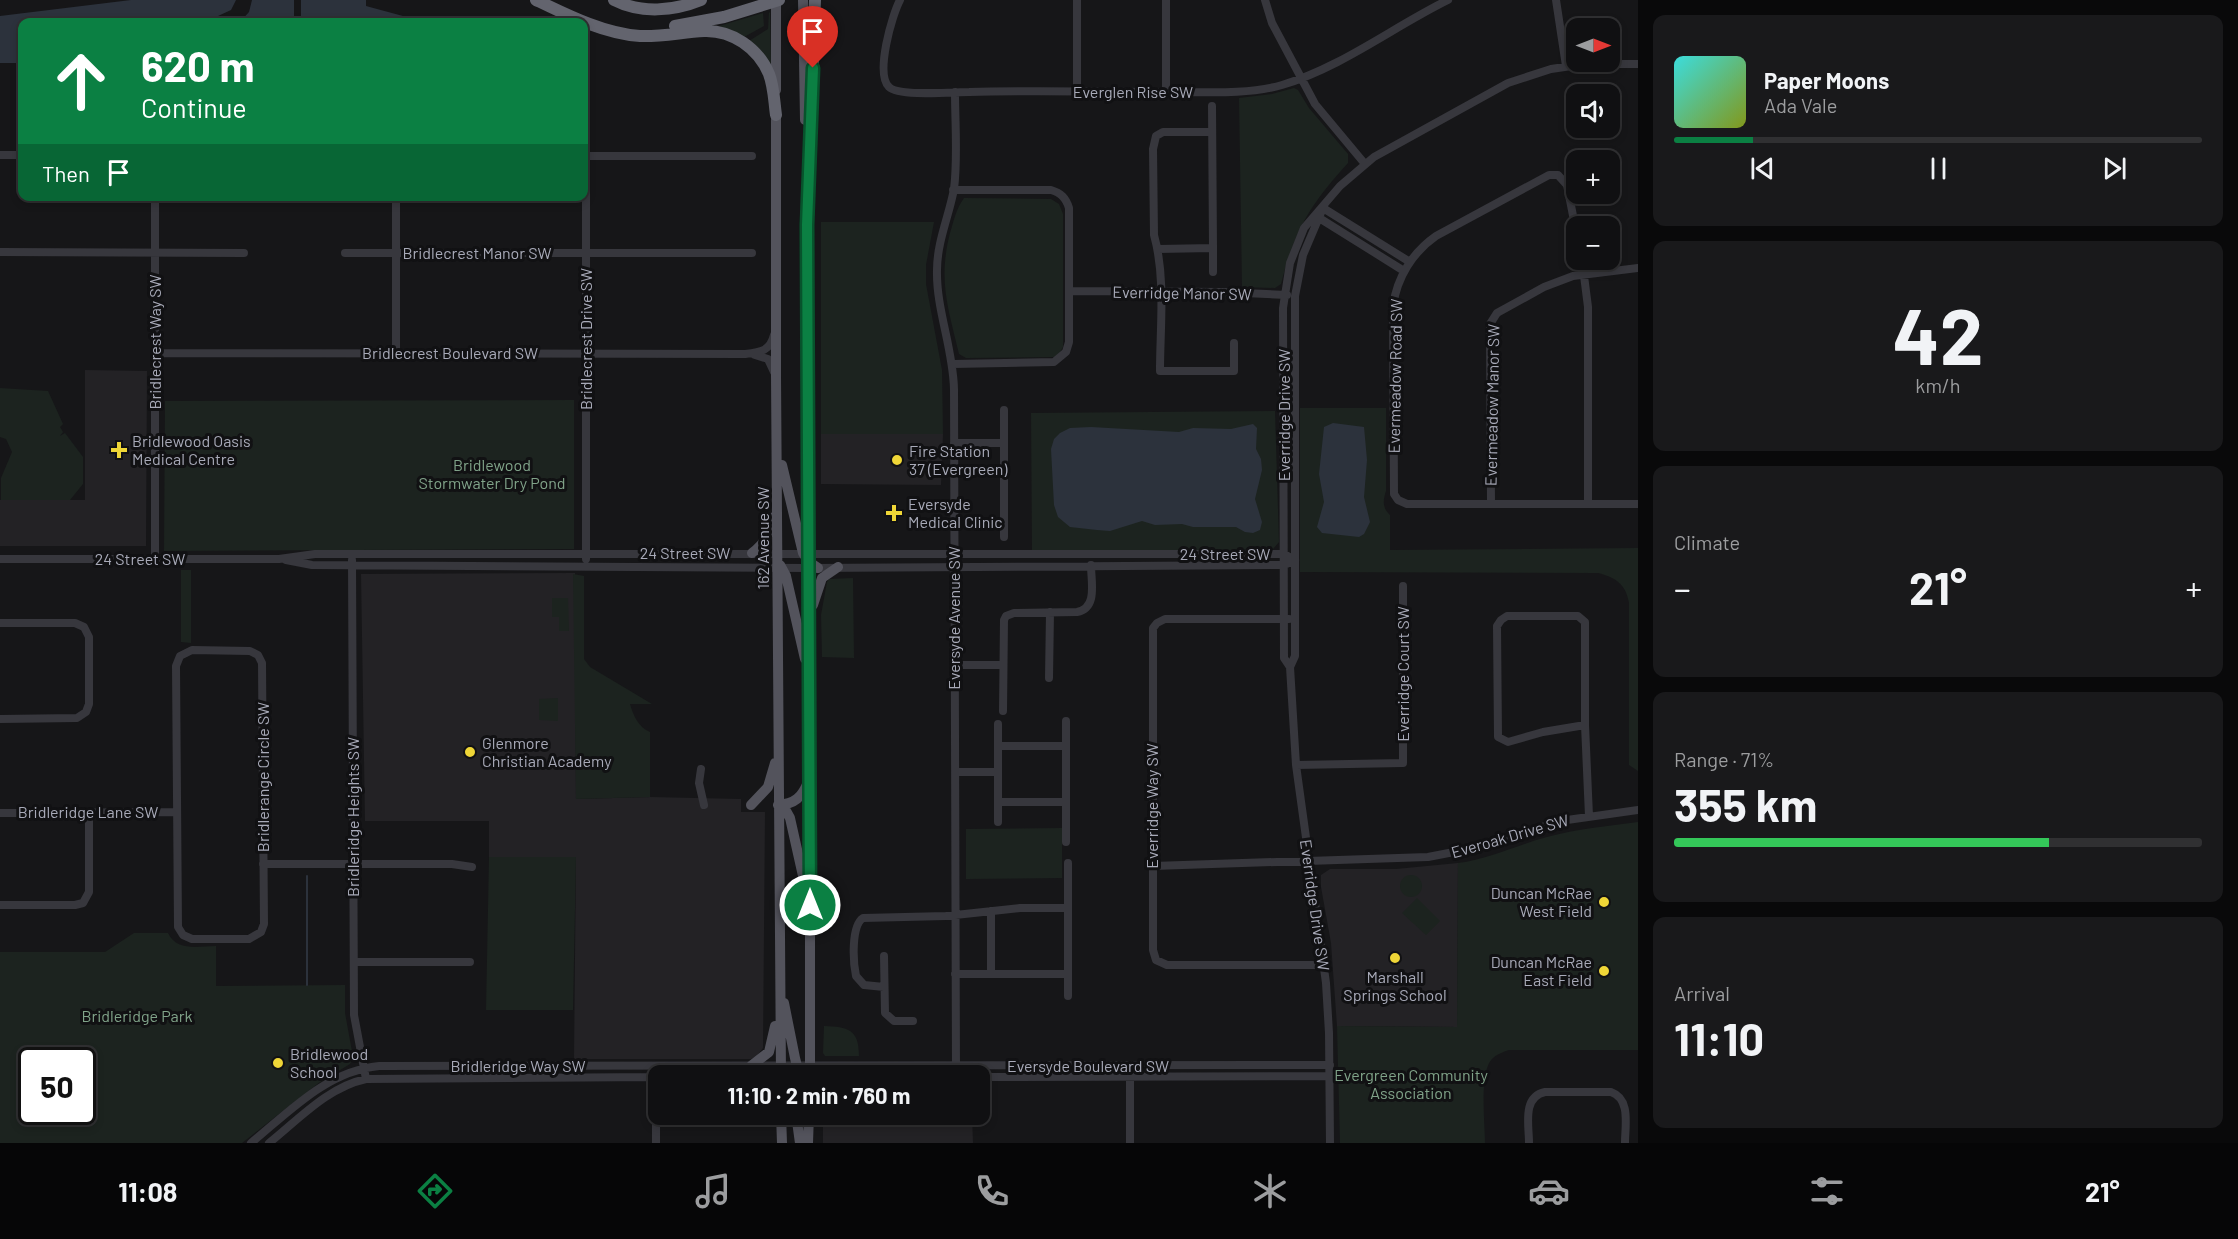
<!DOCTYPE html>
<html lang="en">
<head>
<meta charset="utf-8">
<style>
	body { margin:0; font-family:Barlow,sans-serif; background:#19191b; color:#f1f3f6; height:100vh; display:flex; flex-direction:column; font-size:22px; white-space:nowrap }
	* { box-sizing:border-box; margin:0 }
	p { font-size:20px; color:#9c9d9f }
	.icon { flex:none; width:33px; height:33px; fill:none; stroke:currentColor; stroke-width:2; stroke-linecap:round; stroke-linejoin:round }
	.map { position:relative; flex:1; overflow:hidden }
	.sheet { display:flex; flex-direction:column; gap:15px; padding:15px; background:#09090a; width:600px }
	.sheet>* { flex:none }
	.hud { position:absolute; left:18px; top:18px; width:570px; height:183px; border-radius:12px; box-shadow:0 3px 9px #0003,0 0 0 2px #303032; background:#0b8043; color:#fff; overflow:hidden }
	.needle { width:39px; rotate:90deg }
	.tools { position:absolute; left:1566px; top:18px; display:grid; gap:12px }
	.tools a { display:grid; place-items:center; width:54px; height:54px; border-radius:12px; background:#101012; box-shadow:0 3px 9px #0003,0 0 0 2px #303032; font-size:30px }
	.speed { position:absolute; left:18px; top:1047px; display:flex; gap:12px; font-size:30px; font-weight:700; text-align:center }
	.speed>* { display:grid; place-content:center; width:78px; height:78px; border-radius:50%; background:#101012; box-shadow:0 3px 9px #0003,0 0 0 2px #303032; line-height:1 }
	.speed .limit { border:3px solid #111; border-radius:9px; background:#fff; color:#111 }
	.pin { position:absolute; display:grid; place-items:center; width:51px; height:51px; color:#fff; margin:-62px -26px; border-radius:50% 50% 50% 0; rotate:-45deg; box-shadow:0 0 6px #0007 }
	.pin .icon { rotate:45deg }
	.me { position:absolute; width:66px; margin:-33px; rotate:0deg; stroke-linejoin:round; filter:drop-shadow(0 0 4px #0008) }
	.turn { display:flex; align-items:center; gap:21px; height:126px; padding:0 24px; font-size:27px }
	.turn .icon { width:78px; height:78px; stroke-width:2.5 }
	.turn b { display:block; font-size:42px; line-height:51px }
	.then { display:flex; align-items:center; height:57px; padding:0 24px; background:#0003; gap:12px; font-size:22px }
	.big { font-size:45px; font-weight:700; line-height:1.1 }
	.sheet .tile { flex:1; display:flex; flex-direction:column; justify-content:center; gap:9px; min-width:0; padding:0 21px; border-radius:12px; background:#19191b }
	.sheet .dial { align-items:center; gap:0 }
	.dial b { font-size:78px; line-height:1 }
	.song { display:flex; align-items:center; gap:18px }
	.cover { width:72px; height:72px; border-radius:9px; background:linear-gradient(135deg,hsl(180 70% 55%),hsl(70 70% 35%)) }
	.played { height:6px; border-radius:3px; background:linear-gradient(90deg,#0b8043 15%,#303032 15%) }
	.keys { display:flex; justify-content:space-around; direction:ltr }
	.heat { display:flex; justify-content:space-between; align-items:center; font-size:33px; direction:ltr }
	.charge { height:9px; border-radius:4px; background:linear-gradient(90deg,#34c759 71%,#303032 0) }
	.trip { position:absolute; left:648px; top:1065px; width:342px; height:60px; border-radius:12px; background:#101012; box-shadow:0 3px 9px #0003,0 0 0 2px #303032; font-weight:700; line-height:60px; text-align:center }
	.menu { display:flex; height:96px; justify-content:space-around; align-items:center; background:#060607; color:#9c9d9f }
	.menu .icon { width:42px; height:42px }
	.menu .on { color:#0b8043 }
	.menu b { font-size:27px; color:#f1f3f6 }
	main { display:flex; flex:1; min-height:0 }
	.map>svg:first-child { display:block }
	.built { fill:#232225 }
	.green { fill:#1c231f; fill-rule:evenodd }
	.water { fill:#2c323c }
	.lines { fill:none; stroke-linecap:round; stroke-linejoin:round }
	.stream { stroke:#2c323c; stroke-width:2 }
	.minor { stroke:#37373d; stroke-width:8 }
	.major { stroke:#53535c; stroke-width:10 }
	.highway { stroke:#63646e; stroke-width:12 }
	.route-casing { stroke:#07532c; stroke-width:15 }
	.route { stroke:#0b8043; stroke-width:10 }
	.poi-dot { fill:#efd637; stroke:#111113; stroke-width:2 }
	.labels { text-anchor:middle; stroke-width:6; stroke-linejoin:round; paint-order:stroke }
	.street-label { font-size:16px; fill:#a8aab8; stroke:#111113 }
	.poi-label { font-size:16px; fill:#a8aab8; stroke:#111113; text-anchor:start }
	.park-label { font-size:16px; fill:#80a389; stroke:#111113 }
</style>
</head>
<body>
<main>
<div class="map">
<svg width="1638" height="1143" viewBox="0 0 1638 1143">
	<rect width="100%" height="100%" fill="#161618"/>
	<!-- built -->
	<path class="built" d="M85,370L147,371L146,546H0V500H85Z
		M821,434H943L941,485L821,484Z
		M575,573L576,799L650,797L741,799V812H765L763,1048L756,1057L751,1059H574L576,857H489V821H365L361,574Z
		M1458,863L1457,1027L1337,1026L1331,943L1321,887V875L1330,869H1396Z
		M823,1115H972L973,1143H823Z"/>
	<!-- green -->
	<path class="green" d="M769,12L770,13L771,68L749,41L768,29Z
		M763,13L764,26L744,37L719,26Z
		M1294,88L1298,90L1309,108L1348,154V163C1310,205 1295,229 1281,284L1275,288L1242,287L1239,98L1272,94Z
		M964,198L1051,199L1059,204L1063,214V347L1057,357L966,358L959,354C948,308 938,280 950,233C954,220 956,209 964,198Z
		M821,222H934L926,265V284L942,370L943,434H821Z
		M0,388L48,391L63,424L60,427L63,432L60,436L65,433L83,457V484L70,500H1V478L12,452L6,439L0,437Z
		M574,400V549L164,551L165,401Z
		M1300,408H1386V491C1383,500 1382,508 1390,515V550L1638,548V771L1629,765V603C1626,584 1615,577 1598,573L1300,572Z
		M1275,411L1279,542L1273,549L1268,551L1032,550L1031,413Z
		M181,570H191V643L181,642Z
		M573,574L584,576V659L590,667L652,704H630C633,715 639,728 650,732V797L576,799Z
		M853,578L854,658L822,657L821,615L827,582L829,579Z
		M552,598H568L569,631H559V617H552Z
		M558,698V721L539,720V699Z
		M1638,822V1050H1509C1503,1052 1497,1054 1492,1059C1479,1072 1485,1124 1485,1143H1340L1337,1026L1457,1027L1458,863C1489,859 1517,845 1547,837C1577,829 1607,826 1638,822Z
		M1062,828V878L966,879V829Z
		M489,857H576L573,1010H486Z
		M1400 886a11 11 0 1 1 22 0a11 11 0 1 1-22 0Z
		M1417,898L1440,921L1426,935L1402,913Z
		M134,933H168C177,952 198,946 216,946V986L345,985V1013L353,1057L350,1064L320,1082L242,1143H0V952H105ZM32,1060H82V1112H32Z
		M824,1026C848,1027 859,1029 859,1056H825L823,1053Z"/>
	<!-- water -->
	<path class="water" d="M131,0H236L231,10L218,16L216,22H22V63H0V16Z
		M252,0H294V22H240L249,12Z
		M301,0H366V6L425,22H301Z
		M1333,423L1364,427L1367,460L1364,497L1370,522L1364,534L1359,537L1322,533L1317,527L1324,502L1319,474L1324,427Z
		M1253,424L1257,428L1256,449L1261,459L1262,470L1255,499L1262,522L1260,530L1253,533L1245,532L1236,527H1193L1182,524L1155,525L1142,521L1110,531L1097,530L1070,527L1058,517L1054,505L1051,449L1054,439L1060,433L1070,428L1091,427L1179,432L1193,428L1231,429Z"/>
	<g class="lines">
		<!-- stream -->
		<path class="stream" d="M307,985V876"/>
		<!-- minor -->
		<path class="minor" d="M900,0C892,15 875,74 889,87C899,97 953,92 969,92C1036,90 1103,92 1169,92C1206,92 1247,95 1282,85C1342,67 1393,27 1448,0
			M1166,0V92
			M1265,0L1272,23L1315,104L1365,164
			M1556,0L1566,66
			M1077,91V0
			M955,92C955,124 958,158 954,189C949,216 937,242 937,270C936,309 953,348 954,389L956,1076
			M586,112V559
			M1212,132H1163L1156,136L1153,149L1154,235C1166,278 1160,327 1160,371H1234V343
			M0,155H22
			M584,156H752
			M155,196V559
			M396,196V353
			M1323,208L1303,255L1295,296V656L1290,667L1296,765L1326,983L1329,1033L1330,1143
			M1323,208L1410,262
			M1316,216L1404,271
			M1576,231L1567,185L1558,175H1549L1436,236C1413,252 1397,277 1393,306L1394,494L1398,500L1407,504H1638
			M1213,248V272
			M1158,249L1213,248L1212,106
			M0,252L244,253
			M345,253H752
			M1582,260L1588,307V504
			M1069,291L1223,292L1287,295
			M155,353L745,354C761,352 770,351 774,335
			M755,355L768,359L774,372
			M953,364L1054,362L1066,352L1069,342V208C1066,198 1061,193 1051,190H953
			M1004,410V443
			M954,443H1004V537
			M1491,504L1490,324L1497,313L1544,287L1573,276L1638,268
			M0,559H279L315,554H1284L1295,560
			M286,560L312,565L809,568L1284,565L1295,560
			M352,560L354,1015L366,1079
			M1507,616H1578L1585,622V725L1543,732L1508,742L1498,737L1497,626L1501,620Z
			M1289,619H1165L1157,623L1153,628V950L1156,960L1167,965H1324
			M0,623H75L84,627L89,637V704L86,712L77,718L0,719
			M192,650L250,651L258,655L262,663L264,924L261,932L249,939H192L183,935L178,927L176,666L180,656Z
			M954,665H1003
			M1290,667L1284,658L1283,308L1290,263L1304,228L1340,186L1374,157L1508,83L1551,69L1585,64H1638
			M1049,678L1050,612
			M1003,711L1004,620L1006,616L1014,613L1077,612C1098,608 1091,582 1091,565
			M1066,721V842
			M998,724V822
			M1585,725L1589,816
			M998,746H1066
			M1296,765L1403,763V586
			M701,769L699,783L704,805
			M955,772H998
			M998,802H1066
			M0,813L177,812
			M1068,863V996
			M263,864H452L472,867
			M1153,866L1428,857L1485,846L1560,821L1638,810
			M0,905H75L83,903L89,892V812
			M991,911V974
			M884,956L885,1013L894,1021H913
			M354,962H470
			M955,974H1068
			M884,987L864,985L856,976C853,962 851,926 863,918L946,916L1020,908H1068
			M656,1071V1143
			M980,1077L1330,1076
			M251,1143C290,1111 327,1071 379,1066L1330,1065
			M269,1143C299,1119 328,1087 366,1079L658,1077
			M1130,1143V1072
			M1529,1143C1529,1125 1522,1097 1545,1092H1611C1631,1099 1625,1125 1625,1143"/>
		<!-- major -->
		<path class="major" d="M803,0L805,120
			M776,90V0
			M776,108V376L781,1076
			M807,216L810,510V1076
			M782,465L803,553L809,562L818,568
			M752,553C766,543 769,533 774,517
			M780,565L786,576L805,659
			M813,605L822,578L838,567
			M751,805L768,787L775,763
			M778,805L785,809L790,818L805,885
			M778,805C795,804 802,797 808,782
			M784,1003L795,1058L797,1066L808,1076
			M751,1066L769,1052L775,1026
			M781,1114L782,1143
			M796,1114L800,1143
			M808,1143L809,1114"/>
		<!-- highway -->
		<path class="highway" d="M536,0C567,15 605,34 640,36C661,37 683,32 704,31C732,30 758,48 769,74C774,87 774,101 776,115
			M614,0C641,14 674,11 701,0
			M675,26L724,17L779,0
			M807,225L815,0"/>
	</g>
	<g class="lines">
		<!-- route casing -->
		<g class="route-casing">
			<path id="route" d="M810,905L807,225L813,68"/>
		</g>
		<!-- route -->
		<use href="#route" class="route"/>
	</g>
	<!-- markers -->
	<g class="poi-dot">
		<path d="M116 441h6v6h6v6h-6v6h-6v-6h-6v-6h6z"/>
		<circle cx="897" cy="460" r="6"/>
		<path d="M891 504h6v6h6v6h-6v6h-6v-6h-6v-6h6z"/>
		<circle cx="470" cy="752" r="6"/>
		<circle cx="1604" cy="902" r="6"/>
		<circle cx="1395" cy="958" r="6"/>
		<circle cx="1604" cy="971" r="6"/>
		<circle cx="278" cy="1063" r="6"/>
	</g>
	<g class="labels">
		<!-- street labels -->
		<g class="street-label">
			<text x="1133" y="98">Everglen Rise SW</text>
			<text x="477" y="259">Bridlecrest Manor SW</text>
			<text transform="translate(1182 293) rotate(1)" y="6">Everridge Manor SW</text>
			<text transform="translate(586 339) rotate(-90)" y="6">Bridlecrest Drive SW</text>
			<text transform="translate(155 342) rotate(-90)" y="6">Bridlecrest Way SW</text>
			<text x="450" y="359">Bridlecrest Boulevard SW</text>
			<text transform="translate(1395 376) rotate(-89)" y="6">Evermeadow Road SW</text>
			<text transform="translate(1492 405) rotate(-89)" y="6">Evermeadow Manor SW</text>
			<text transform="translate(1284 415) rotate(-90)" y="6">Everridge Drive SW</text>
			<text transform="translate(763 538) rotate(-90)" y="6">162 Avenue SW</text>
			<text x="685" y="559">24 Street SW</text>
			<text x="1225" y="560">24 Street SW</text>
			<text x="140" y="565">24 Street SW</text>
			<text transform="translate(954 618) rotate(-90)" y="6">Eversyde Avenue SW</text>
			<text transform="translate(1403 674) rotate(-90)" y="6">Everridge Court SW</text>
			<text transform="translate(263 777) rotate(-90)" y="6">Bridlerange Circle SW</text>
			<text transform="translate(1152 806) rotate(-90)" y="6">Everridge Way SW</text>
			<text x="88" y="818">Bridleridge Lane SW</text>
			<text transform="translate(353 817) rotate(-90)" y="6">Bridleridge Heights SW</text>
			<text transform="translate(1510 836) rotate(-16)" y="6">Everoak Drive SW</text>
			<text transform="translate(1315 905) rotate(82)" y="6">Everridge Drive SW</text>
			<text x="518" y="1072">Bridleridge Way SW</text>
			<text x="1088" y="1072">Eversyde Boulevard SW</text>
		</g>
		<!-- poi labels -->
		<g class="poi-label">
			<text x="132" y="447">Bridlewood Oasis<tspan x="132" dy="18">Medical Centre</tspan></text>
			<text x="909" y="457">Fire Station<tspan x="909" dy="18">37 (Evergreen)</tspan></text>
			<text x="908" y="510">Eversyde<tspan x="908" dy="18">Medical Clinic</tspan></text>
			<text x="482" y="749">Glenmore<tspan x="482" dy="18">Christian Academy</tspan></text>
			<text x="1592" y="899" text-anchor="end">Duncan McRae<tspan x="1592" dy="18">West Field</tspan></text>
			<text x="1592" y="968" text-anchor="end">Duncan McRae<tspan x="1592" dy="18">East Field</tspan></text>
			<text x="1395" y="983" text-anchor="middle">Marshall<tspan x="1395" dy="18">Springs School</tspan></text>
			<text x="290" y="1060">Bridlewood<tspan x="290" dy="18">School</tspan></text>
		</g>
		<!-- park labels -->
		<g class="park-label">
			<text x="492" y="471">Bridlewood<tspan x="492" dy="18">Stormwater Dry Pond</tspan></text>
			<text x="137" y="1022">Bridleridge Park</text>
			<text x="1411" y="1081">Evergreen Community<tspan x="1411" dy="18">Association</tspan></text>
		</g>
	</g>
</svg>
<div class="tools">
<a><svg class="needle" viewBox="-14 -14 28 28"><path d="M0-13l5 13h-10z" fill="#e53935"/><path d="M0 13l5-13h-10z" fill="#9c9d9f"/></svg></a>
<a><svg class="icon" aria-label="sound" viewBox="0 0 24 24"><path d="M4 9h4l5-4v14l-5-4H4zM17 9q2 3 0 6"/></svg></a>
<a>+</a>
<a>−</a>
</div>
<div class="speed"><div class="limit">50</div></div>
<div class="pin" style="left:813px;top:68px;background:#d93025"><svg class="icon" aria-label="arrive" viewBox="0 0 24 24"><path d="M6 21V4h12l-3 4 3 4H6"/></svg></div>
<svg class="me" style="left:810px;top:905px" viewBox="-20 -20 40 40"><circle r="17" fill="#0b8043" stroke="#fff" stroke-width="3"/><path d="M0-11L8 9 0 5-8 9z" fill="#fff"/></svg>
<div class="trip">11:10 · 2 min · 760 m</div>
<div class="hud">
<div class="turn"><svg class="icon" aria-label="ahead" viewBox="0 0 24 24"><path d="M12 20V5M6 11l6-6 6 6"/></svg><div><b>620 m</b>Continue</div></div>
<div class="then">Then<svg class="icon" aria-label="arrive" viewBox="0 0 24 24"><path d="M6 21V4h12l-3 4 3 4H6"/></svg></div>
</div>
</div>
<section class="sheet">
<div class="tile">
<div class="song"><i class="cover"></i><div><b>Paper Moons</b><p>Ada Vale</p></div></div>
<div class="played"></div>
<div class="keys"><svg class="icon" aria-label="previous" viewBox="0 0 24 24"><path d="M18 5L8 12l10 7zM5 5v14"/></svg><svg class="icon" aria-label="pause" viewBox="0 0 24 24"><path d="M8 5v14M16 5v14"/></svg><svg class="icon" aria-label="next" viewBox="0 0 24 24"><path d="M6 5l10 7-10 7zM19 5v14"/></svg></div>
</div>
<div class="tile dial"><b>42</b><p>km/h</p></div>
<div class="tile"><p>Climate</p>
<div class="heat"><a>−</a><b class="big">21°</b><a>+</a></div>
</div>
<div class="tile"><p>Range · 71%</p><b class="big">355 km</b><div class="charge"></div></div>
<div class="tile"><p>Arrival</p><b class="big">11:10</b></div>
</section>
</main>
<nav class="menu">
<b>11:08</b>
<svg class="icon on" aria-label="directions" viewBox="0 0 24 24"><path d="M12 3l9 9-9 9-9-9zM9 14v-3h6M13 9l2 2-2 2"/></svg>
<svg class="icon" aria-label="music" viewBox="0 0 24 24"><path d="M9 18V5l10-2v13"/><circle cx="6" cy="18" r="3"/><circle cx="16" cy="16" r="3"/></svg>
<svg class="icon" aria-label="phone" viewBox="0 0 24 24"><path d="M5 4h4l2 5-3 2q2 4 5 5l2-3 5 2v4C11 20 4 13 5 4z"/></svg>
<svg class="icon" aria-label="climate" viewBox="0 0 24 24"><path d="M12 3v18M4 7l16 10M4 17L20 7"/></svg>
<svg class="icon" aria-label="car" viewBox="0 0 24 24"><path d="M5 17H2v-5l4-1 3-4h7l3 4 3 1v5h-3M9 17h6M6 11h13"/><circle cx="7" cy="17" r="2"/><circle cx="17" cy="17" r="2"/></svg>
<svg class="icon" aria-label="filters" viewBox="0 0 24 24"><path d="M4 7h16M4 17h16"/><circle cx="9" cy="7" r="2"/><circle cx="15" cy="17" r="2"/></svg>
<b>21°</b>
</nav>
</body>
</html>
